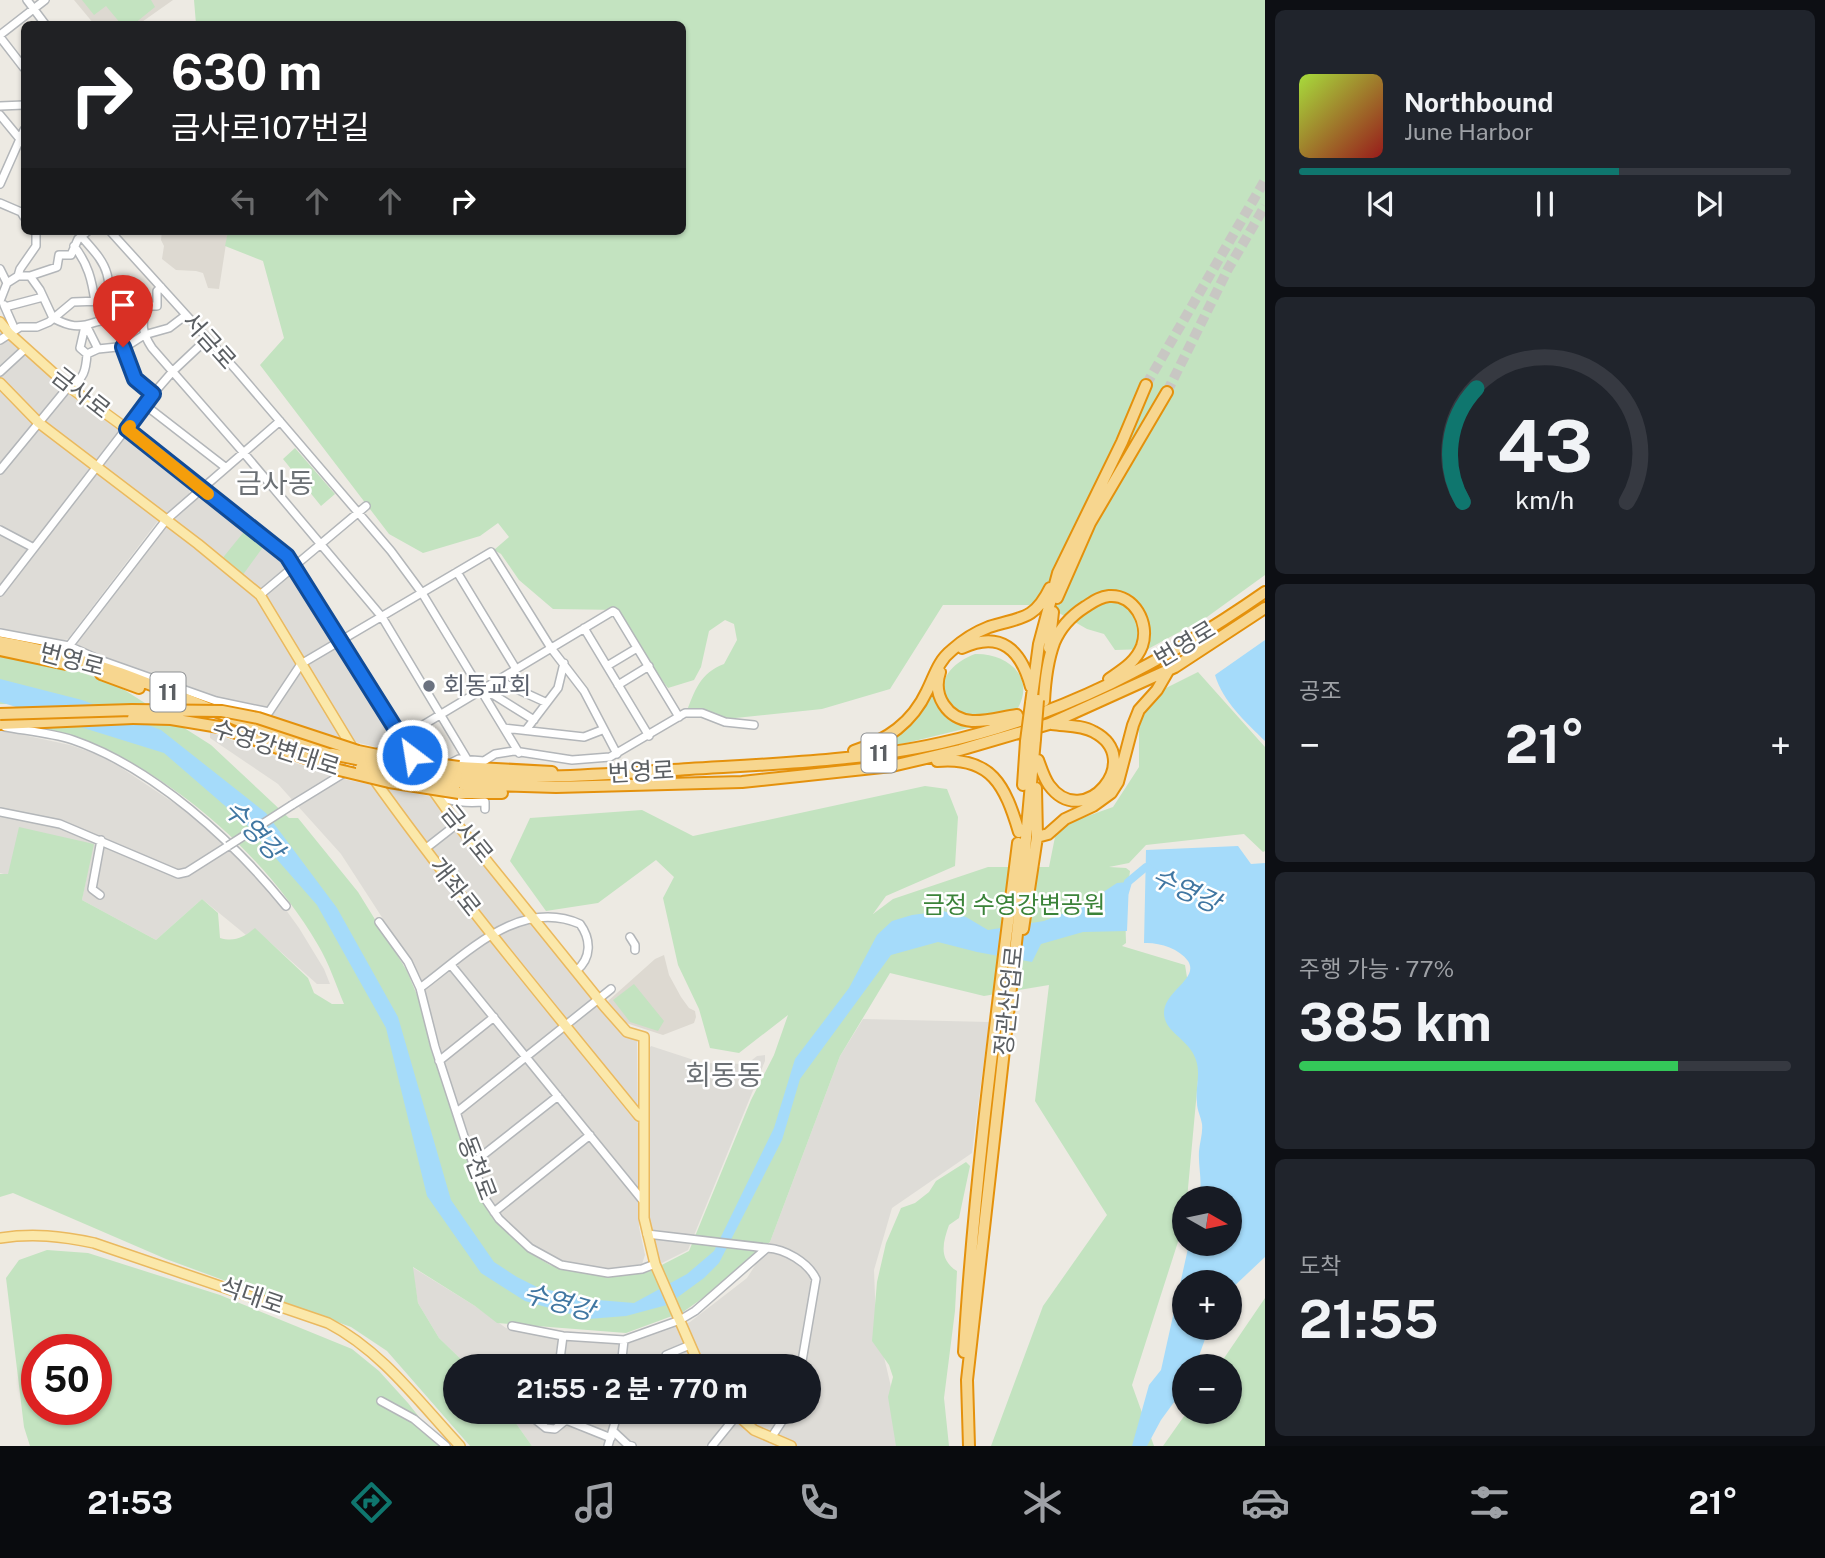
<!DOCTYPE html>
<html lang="ko">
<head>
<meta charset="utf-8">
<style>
	body { margin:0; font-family:"Public Sans","Noto Sans KR",sans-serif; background:#20242c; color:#f1f3f6; height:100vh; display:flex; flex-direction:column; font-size:26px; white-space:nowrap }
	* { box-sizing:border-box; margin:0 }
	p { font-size:23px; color:#9ea1a6 }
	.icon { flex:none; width:38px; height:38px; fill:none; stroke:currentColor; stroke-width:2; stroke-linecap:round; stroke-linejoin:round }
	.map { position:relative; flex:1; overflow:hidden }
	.side { display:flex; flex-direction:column; gap:10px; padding:10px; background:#0d0f14; width:560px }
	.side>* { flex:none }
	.guide { position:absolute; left:21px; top:21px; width:665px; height:214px; border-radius:10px; box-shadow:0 2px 5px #0004; background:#202124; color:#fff; overflow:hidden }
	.needle { width:46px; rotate:99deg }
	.tools { position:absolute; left:1172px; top:1186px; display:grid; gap:14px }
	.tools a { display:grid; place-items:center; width:70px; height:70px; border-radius:50%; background:#171b24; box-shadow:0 2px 5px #0004; font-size:35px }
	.speed { position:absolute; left:21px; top:1334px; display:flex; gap:14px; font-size:35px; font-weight:700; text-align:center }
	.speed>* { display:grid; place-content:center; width:91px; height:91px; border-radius:50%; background:#171b24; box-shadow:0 2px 5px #0004; line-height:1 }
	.speed .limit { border:10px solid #d22; background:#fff; color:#111 }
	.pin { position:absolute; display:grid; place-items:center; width:60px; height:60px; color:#fff; margin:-72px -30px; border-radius:50% 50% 50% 0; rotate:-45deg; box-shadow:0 0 7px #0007 }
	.pin .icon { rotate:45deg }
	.me { position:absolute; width:77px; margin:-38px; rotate:329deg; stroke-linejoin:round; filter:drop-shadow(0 0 5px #0008) }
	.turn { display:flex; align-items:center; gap:24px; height:147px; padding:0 35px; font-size:32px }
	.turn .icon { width:91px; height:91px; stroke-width:2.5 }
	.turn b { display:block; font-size:49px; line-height:60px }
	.lanes { display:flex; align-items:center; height:66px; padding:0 35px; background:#0003; justify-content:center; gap:35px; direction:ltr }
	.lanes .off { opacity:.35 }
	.big { font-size:52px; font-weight:700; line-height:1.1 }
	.side .card { flex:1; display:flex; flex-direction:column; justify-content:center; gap:10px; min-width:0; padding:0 24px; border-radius:10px; background:#20242c }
	.side .dial { align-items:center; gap:0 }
	.dial svg { height:182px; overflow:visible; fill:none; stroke:#363941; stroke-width:7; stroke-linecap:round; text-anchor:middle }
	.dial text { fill:#f1f3f6; stroke:none }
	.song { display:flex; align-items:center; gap:21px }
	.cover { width:84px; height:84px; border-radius:10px; background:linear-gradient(135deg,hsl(80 70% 55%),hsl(0 70% 35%)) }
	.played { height:7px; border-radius:4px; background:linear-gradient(90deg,#0f766e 65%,#363941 65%) }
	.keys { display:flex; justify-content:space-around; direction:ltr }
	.heat { display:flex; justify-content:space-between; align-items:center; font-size:38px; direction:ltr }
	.charge { height:10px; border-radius:5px; background:linear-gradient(90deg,#34c759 77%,#363941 0) }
	.trip { position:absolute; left:443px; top:1354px; width:378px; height:70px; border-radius:35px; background:#171b24; box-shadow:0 2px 5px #0004; font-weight:700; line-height:70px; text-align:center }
	.tab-bar { display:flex; height:112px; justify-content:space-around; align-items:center; background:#090b0e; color:#9ea1a6 }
	.tab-bar .icon { width:49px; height:49px }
	.tab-bar .active { color:#0f766e }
	.tab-bar b { font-size:32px; color:#f1f3f6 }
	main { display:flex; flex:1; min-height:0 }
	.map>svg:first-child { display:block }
	.industrial { fill:#dedcd7 }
	.education { fill:#ddd9d1 }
	.green { fill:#c3e3c0; fill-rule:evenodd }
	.water { fill:#a5dbfa }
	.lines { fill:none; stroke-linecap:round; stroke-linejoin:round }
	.river { stroke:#a5dbfa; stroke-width:8 }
	.highway-tunnel { stroke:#c8c7c3; stroke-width:10; stroke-dasharray:10 5; stroke-linecap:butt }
	.minor-casing { stroke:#b3b6b9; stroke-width:10 }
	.major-casing { stroke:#eab95f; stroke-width:12 }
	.highway-casing { stroke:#e4910c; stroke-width:14 }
	.minor { stroke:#fff; stroke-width:7 }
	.major { stroke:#fbe8aa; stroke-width:9 }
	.highway { stroke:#f7d68f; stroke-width:10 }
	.minor-bridge-casing { stroke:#b3b6b9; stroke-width:10; stroke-linecap:butt }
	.highway-bridge-casing { stroke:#e4910c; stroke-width:14; stroke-linecap:butt }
	.minor-bridge { stroke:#fff; stroke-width:7 }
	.highway-bridge { stroke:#f7d68f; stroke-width:10 }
	.route-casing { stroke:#114b97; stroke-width:18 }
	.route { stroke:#1a73e8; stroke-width:12 }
	.slow { stroke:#f59e0b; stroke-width:12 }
	.worship-dot { fill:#6b7280; stroke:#fff; stroke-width:2.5 }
	.labels { text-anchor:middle; stroke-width:5; stroke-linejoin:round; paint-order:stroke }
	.shield { fill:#fff; stroke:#8c8f92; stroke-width:2 }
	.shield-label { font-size:23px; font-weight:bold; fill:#5b5f63 }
	.street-label { font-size:24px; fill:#5b5f63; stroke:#fff }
	.worship-label { font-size:24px; fill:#5b616d; stroke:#fff; text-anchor:start }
	.park-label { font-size:24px; fill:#3b8339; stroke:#fff }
	.water-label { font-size:26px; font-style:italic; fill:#4177a2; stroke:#fff }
	.quarter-label { font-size:28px; fill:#6c7175; stroke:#fff }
</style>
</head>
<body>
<main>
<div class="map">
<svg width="1265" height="1446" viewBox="0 0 1265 1446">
	<rect width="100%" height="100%" fill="#edeae3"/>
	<!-- industrial -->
	<path class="industrial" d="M0,328L69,391L191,485L189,494L157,522L68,639L62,641L0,630Z
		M204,497L276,550L293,568L393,734L376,747L342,739L199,693L123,666L76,646L74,641L161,532L194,500Z
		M0,730L70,745L96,754L120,767L189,813L238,856L273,892L299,928L324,969L330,984H317L255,929L246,935L202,899L156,940L82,900L93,844L8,875L0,873Z
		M210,732L273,756L348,780L433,797L453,828L594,1000L626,1036L637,1041L639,1227L645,1255L642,1264L617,1269L593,1268L557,1261L525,1241L492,1207L463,1126L420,976L341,854L278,784L210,738Z
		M863,1019L989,1022L972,1153L892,1208L874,1270L876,1323L903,1438L901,1446H532L508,1412H808V1367H469L439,1338L418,1303L412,1267L475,1306L506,1328L555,1338L630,1343L690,1322L747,1278L770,1242L840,1056Z
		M651,1046L703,1063L747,1064L757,1056L765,1055V1061L688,1250L660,1264L655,1260L648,1227L647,1052Z"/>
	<!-- education -->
	<path class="education" d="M74,0H173L139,24H94Z
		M162,231H228L219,289L208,288L203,273L196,271L176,270L162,259L164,246L161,240Z
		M664,955L669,975L681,997L689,1008L695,1011L696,1017L694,1023L663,1035L626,1023L608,1001L655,959Z"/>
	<!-- green -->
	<path class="green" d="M82,0H151L155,7L134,24H121L106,6L94,15Z
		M194,0H1265V575L1207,617L1148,649L1115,650L1104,634L1087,629L1045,605H943L890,689L822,709L726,719L686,713C695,690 700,673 724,664L737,640L734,624L725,620L709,631L701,667L694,680L668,688L637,648L619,610L553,609L519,580L501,554L494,550L509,537L498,523L480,536L423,553L389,534L260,365L284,338L263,261L225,246L228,231H682V24H196Z
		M295,448L335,494L321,506L283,459Z
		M247,528L266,543L242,576L221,560Z
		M0,653L44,660L115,684L211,745L289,818H298L358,892L407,971L419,1000L431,1050L490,1211L528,1252L550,1265L570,1271L616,1276L648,1272L689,1251L751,1100L774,1055L788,1015L739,1053L710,1048L699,1009L678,965L663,898L674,877L656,860L598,903L546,911L510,861L530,818L642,810L693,836L925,786L947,789L958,817L955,866L886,896L873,914L893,899L988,867H1049L1057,827L1113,807L1139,767V721L1158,692L1198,672L1265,747V851L1263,852L1244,834L1146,845L1129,863L1109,867L1126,868L1130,871L1125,909L1126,943L1122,946L1185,965L1200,1058L1187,1199H1185V1220L1132,1385L1154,1446H991L1043,1306L1107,1215L1035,1101L1049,985L984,996L890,973L840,1056L770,1242L710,1293L683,1312L626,1333L497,1323L475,1306L413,1267L418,1303L439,1338L469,1367H455V1412H508L532,1446H470L387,1351L351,1327L166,1259L13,1193L0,1197V874H8L19,827L94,844L82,900L156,940L202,899L218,913L220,938C234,942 243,938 255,928L308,978L314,993L332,1004H344C336,985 329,963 318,945C272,866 195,794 113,753C90,742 66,736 42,730L43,725L107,726L29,704H0Z
		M975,654C1005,653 1036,675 1018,708C1006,711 993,717 980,716C931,712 932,670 975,654Z
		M933,685C930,709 951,720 972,727L906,743L869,749L919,713L926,705Z
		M634,984L664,1021L658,1031L630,1022L613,1000Z
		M966,1162L970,1166L959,1218L949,1225C943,1242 938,1259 957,1271L955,1311L944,1398L949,1446H896L888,1397L893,1377L889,1365L872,1341L877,1282L886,1243L901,1208L915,1203L929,1192L936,1181Z
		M47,1250L88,1253L220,1295L352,1349L379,1371L408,1403L442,1446H30L24,1427L6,1278L19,1260ZM37,1349H96V1409H37Z
		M1265,1298V1446H1163L1187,1412H1230V1367H1218Z"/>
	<!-- water -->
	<path class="water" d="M1265,640V741C1246,722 1223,702 1215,675Z
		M0,679L82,700L161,730L266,813L337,908L398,1017L451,1200L494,1262L517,1277L539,1288L598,1300L634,1303L687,1274L714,1251L774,1128L795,1059L849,988L877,935L892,921L912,915L943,911L966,917L988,930L1044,921L1082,906L1117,883L1129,882L1127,931L1083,932L1041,944L1032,962L977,952L938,942L891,955L800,1079L782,1140L719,1263L704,1278L667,1305L626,1316L588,1319L525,1301L481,1273L427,1196L386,1028L317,905L246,824L164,753L0,702Z
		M1238,846L1251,864L1265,863V1257L1230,1290V1283H1185V1328H1209L1195,1367H1185V1387L1161,1420L1147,1446H1132L1149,1385L1161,1370L1189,1244H1230V1199H1199C1203,1182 1198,1167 1199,1151C1200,1141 1203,1133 1202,1124C1201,1117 1197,1110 1197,1103C1195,1088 1201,1075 1196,1060C1191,1043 1172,1035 1166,1022C1154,994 1201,981 1188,961C1179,948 1158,942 1144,943L1146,850Z"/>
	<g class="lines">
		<!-- river -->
		<path class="river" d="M1125,892L1128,882L1146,867L1154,872"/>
		<!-- highway-tunnel -->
		<path class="highway-tunnel" d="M1146,385L1265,180
			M1167,392L1228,269L1265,206"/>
		<!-- minor casing -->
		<g class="minor-casing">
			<path id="minor" d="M27,0L45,24
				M0,35L45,0
				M0,37L24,68
				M0,106L24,105
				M0,115L24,144
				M0,184L24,130
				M0,203L21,212L24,217
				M36,231V246L20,269L18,276H30L40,290L53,318C70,327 78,328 96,322C104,320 109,321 117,315L118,304L116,294
				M110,231L237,371L391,551L422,593L519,753
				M81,236C91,248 103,259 107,274C109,281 109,288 111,296
				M74,246C88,264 92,280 95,302
				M0,269L7,283
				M30,276L57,267L59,255H71L78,239L88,231
				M161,287L157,291V306H147C141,324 142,333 152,348L243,452L382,617L467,759
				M0,301L7,283L18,276
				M4,305L15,330
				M5,307L43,297
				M117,315L142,319
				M85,326L80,348L87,354
				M87,327L98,349
				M0,340L20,327H37L49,322L73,302L100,301L122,292H129
				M123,347L135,379L153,394
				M0,372L26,348
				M145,405L225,467
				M0,470L69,386C84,381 86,369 87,354L98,349L127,346L144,335L169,328L186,315
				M0,530L34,548
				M457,572L516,669
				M0,592L153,394L173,371L207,339
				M260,595L366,506
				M584,628L649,736
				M0,633L69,646L100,660L216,701L269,712L301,664L491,552L551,648L584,691L617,754
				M69,646L166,520L280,421
				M607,666L637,648
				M497,680L545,702
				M618,685L649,666
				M482,692L494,695L534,720
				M5,727C28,731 52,733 73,740C154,768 233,841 286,906
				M504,728L584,737L602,730
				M526,730L558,688L564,663
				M373,755L613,611L616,613L679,717
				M447,765L459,759L484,761L495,754L514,751L572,760L610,757L685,713H702L725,722L754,725
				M437,795C452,803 468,803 485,802V809
				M292,805L349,770L350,755
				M0,812L60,824L178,874L187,872L228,846
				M425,849L457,824
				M100,895L92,889L101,840
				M379,922L408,962L420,988
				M630,937L635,945V950
				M451,965L644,1202
				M576,971C592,958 591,939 580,924C519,897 465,955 420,988L435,1047L474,1167L486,1200L499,1219L530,1248L561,1265L608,1273L642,1269L655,1264
				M439,1061L494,1017
				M457,1112L611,989
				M473,1163L558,1096
				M494,1212L590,1135
				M647,1234L767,1248
				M512,1326L563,1336L624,1340L680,1320L695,1311L767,1248C785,1249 808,1262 816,1279L801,1367
				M535,1367H559
				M559,1367L563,1336
				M621,1367L624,1340
				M664,1367L666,1355L690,1345
				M381,1401L414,1419L446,1446
				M526,1412L546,1428L555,1429L566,1420L568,1412
				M634,1412L677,1418L695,1412
				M566,1420L611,1438
				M613,1431L628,1445L632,1446
				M771,1438L788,1412
				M608,1446L618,1412
				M712,1446L737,1415"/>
		</g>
		<!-- major casing -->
		<g class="major-casing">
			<path id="major" d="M0,322L9,333L68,386L138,437L287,556L418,765
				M0,383L39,423L198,544L260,595L355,752
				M371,775C455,893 548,1004 639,1116L644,1117
				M430,786L457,824L604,1006L627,1032L644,1037V1218L655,1264L700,1367
				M0,1238C33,1233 61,1236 94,1243L328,1323C382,1351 419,1402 460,1446
				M734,1412L754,1430L791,1446"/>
		</g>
		<!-- highway casing -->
		<g class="highway-casing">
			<path id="highway" d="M1057,598L1090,523L1167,392
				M0,642C41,649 81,660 120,673C192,699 259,733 332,754
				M962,648C1001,630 1021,650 1031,687
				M1049,648L1053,612
				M0,650L66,664
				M940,672C932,695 947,719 972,721C986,722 1002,717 1017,715
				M101,674L139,688
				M1044,701C1045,682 1047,662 1054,643C1060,628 1071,616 1085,607C1093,602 1099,597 1109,596C1134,594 1150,623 1142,646C1136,662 1122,670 1109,679
				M1031,703L1039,644L1058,573L1122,442L1146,385
				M0,724L133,718
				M854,751C887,740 912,723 927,691C935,675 938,661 952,650C963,640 976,632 989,627C1020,617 1034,621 1050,588
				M1038,760C1041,768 1044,778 1049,785C1084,833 1146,759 1094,732C1082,725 1066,726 1052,724
				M937,761C992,756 1005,786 1019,832
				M459,767L552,772
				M457,776C536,780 611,774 689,769C771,764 861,761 941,743C1060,717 1166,661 1265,592
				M456,784L556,787L742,782L892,766L960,750L1049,724L1175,667L1265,608
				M1023,785L1026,741
				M459,793H502
				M1037,837L1048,834L1065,819L1093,806L1111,793L1118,782L1133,725L1139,710L1157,690L1168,671
				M1023,929L1037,837L1036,788
				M964,1352C974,1182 997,1012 1018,843
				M969,1446L967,1380L1019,916L1035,739"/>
		</g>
		<!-- minor -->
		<use href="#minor" class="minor"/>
		<!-- major -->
		<use href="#major" class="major"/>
		<!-- highway -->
		<use href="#highway" class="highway"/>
		<!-- minor-bridge casing -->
		<g class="minor-bridge-casing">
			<path id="minor-bridge" d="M228,846L292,805"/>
		</g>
		<!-- highway-bridge casing -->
		<g class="highway-bridge-casing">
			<path id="highway-bridge" d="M0,714L132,710L222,711L258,718L358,751L397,759L459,767
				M133,718L171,719L219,727L339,770L389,782L459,793
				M1035,739L1038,700
				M1026,741L1031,703
				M332,754L404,769L457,776
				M361,768L397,776L456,784"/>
		</g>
		<!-- minor-bridge -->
		<use href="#minor-bridge" class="minor-bridge"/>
		<!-- highway-bridge -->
		<use href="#highway-bridge" class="highway-bridge"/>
	</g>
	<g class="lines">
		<!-- route casing -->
		<g class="route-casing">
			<path id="route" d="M123,347L135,379L153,394L127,429L287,556L412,755"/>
		</g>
		<!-- route -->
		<use href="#route" class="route"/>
		<!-- slow -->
		<path class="slow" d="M130,426L127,429L208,494"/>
	</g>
	<!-- markers -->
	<circle class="worship-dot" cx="429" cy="686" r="7"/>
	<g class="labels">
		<!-- shield labels -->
		<g class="shield">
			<rect x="150.5" y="672.5" width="35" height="39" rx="5"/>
			<rect x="861.5" y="733.5" width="35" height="39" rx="5"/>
		</g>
		<g class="shield-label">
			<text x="168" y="700">11</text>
			<text x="879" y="761">11</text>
		</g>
		<!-- street labels -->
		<g class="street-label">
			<text transform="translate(209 341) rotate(48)" y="8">서금로</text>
			<text transform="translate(81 393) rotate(38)" y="8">금사로</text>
			<text transform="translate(1185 644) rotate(-31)" y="8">번영로</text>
			<text transform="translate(72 660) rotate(15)" y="8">번영로</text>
			<text transform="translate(276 748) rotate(18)" y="8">수영강변대로</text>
			<text transform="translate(641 772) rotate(-3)" y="8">번영로</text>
			<text transform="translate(467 834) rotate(51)" y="8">금사로</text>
			<text transform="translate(455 887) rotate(52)" y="8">개좌로</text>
			<text transform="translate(1009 1001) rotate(-84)" y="8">정관산업로</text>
			<text transform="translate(477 1168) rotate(69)" y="8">동천로</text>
			<text transform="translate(252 1296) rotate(19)" y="8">석대로</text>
		</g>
		<!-- worship labels -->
		<g class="worship-label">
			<text x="443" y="694">회동교회</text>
		</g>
		<!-- park labels -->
		<g class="park-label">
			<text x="1014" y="913">금정 수영강변공원</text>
		</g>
		<!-- water labels -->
		<g class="water-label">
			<text transform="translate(254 830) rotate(46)" y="9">수영강</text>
			<text transform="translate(1186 890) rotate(25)" y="9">수영강</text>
			<text transform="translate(559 1302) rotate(16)" y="9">수영강</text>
		</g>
		<!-- quarter labels -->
		<g class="quarter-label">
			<text x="275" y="493">금사동</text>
			<text x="724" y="1085">회동동</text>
		</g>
	</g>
</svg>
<div class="tools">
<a><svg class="needle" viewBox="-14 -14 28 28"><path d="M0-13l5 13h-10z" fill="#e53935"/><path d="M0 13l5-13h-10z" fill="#9ea1a6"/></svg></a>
<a>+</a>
<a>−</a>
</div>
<div class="speed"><div class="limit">50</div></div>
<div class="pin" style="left:123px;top:347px;background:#d93025"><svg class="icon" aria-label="arrive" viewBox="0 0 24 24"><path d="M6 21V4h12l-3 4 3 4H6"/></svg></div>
<svg class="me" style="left:412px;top:755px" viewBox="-20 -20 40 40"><circle r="17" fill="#1a73e8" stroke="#fff" stroke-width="3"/><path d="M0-11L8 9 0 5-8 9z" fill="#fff"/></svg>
<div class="trip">21:55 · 2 분 · 770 m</div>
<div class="guide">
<div class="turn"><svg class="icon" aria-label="right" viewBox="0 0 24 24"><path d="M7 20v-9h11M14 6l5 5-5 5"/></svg><div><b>630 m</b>금사로107번길</div></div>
<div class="lanes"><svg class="icon off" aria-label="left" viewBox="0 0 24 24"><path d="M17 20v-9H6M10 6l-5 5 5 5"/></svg><svg class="icon off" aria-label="ahead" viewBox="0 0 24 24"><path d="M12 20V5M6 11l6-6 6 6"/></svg><svg class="icon off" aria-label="ahead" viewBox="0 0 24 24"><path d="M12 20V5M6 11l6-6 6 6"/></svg><svg class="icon" aria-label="right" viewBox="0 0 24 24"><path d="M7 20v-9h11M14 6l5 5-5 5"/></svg></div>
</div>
</div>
<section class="side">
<div class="card">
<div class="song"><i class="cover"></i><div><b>Northbound</b><p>June Harbor</p></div></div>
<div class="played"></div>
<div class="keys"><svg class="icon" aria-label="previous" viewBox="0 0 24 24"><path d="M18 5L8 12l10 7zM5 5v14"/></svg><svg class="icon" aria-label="pause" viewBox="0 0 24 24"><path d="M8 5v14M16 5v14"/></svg><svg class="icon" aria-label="next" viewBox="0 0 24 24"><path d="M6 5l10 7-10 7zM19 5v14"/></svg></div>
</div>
<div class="card dial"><svg viewBox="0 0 100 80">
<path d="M14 69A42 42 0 1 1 86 69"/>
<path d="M14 69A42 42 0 0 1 20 19" stroke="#0f766e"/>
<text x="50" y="56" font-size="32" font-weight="700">43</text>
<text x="50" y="72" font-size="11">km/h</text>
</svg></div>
<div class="card"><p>공조</p>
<div class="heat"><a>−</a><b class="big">21°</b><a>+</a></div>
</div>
<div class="card"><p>주행 가능 · 77%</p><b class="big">385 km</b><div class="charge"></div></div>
<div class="card"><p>도착</p><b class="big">21:55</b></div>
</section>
</main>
<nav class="tab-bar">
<b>21:53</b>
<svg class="icon active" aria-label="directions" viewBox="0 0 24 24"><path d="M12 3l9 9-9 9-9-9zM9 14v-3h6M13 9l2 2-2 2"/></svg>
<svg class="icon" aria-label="music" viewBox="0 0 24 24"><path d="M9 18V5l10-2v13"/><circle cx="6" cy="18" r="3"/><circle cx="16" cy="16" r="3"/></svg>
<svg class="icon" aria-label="phone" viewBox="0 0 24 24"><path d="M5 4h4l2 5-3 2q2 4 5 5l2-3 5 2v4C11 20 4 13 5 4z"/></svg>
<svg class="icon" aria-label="climate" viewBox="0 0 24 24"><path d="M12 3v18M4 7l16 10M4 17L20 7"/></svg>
<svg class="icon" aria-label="car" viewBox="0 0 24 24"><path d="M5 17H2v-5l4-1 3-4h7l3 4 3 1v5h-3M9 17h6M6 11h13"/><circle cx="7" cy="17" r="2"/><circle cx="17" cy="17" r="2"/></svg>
<svg class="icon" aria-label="filters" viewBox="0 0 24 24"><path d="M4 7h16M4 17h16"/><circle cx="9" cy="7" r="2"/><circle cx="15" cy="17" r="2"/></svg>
<b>21°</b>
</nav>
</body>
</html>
